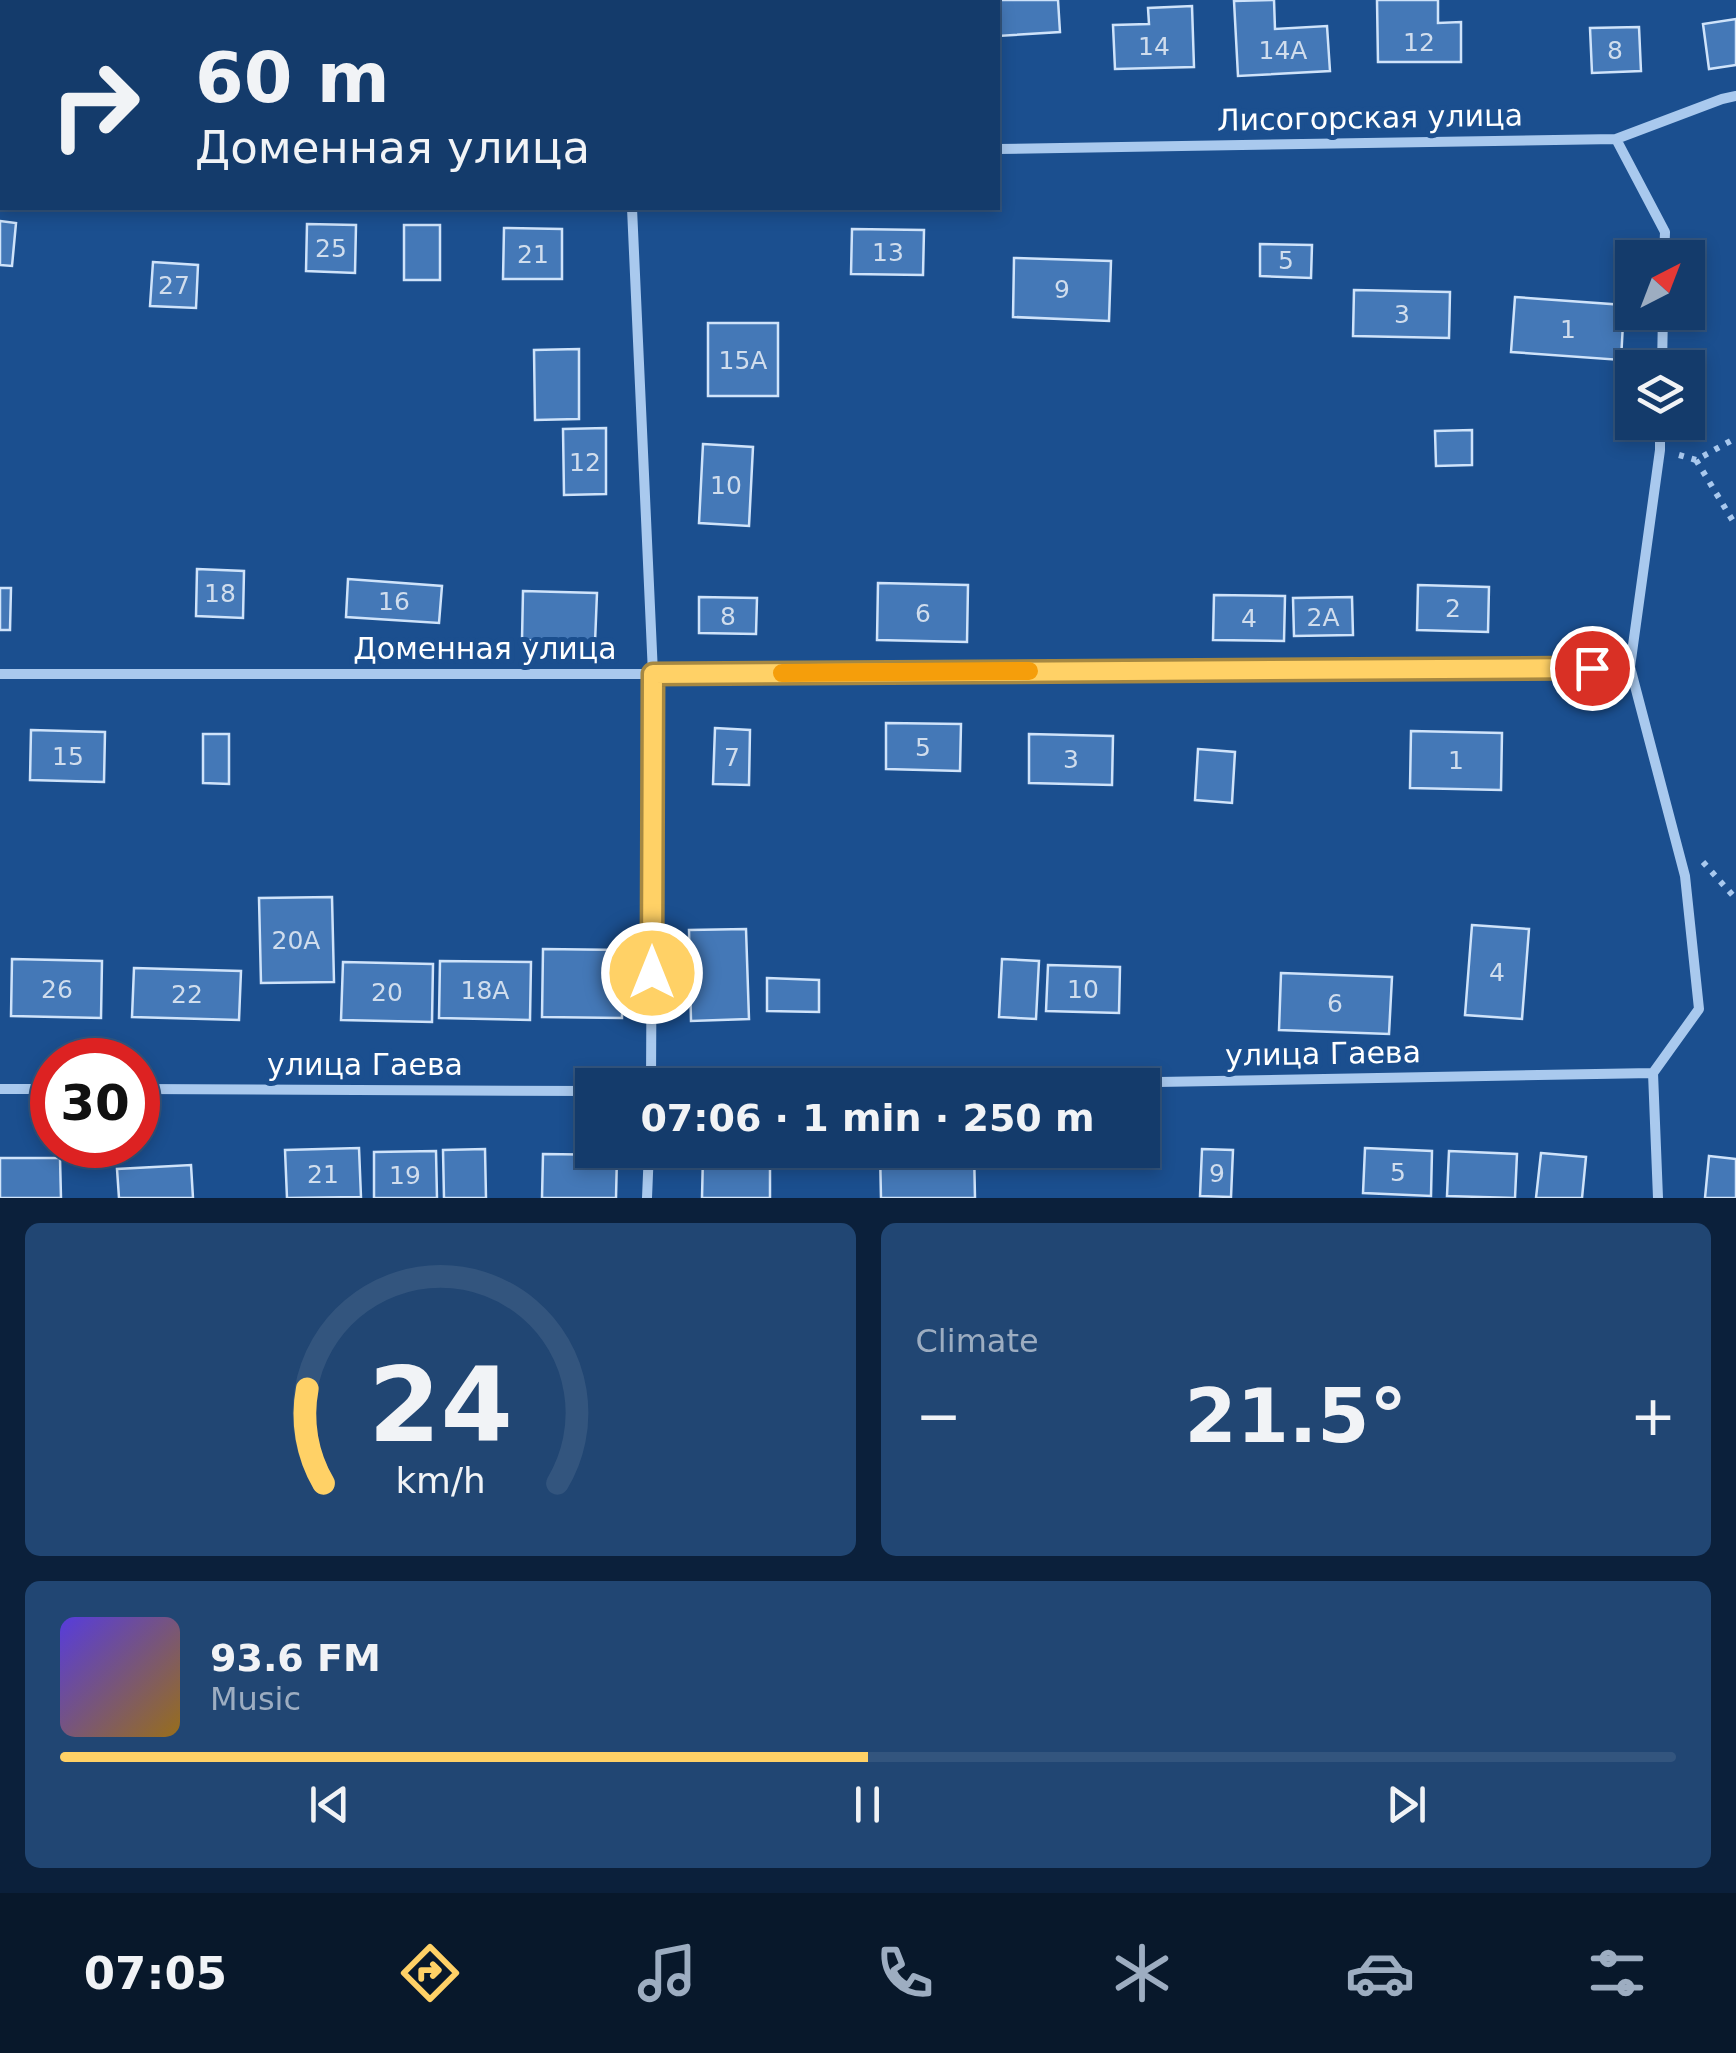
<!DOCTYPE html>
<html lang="en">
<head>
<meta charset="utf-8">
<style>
	body { margin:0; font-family:"DejaVu Sans",sans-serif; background:#214673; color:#f1f3f6; height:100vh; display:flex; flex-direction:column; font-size:38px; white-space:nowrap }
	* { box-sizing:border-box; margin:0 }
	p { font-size:32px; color:#9dadc1 }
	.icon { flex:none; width:55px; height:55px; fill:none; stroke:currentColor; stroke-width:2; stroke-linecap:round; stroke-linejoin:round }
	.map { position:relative; height:1198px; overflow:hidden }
	.side { display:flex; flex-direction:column; gap:25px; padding:25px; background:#0b203b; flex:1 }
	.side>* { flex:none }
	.guide { position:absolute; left:0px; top:0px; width:1000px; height:210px; box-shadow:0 5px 15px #0003,0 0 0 2px #33557e; background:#143b6b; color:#f1f3f6; overflow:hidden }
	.needle { width:65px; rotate:42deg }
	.buttons { position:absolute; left:1615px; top:240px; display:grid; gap:20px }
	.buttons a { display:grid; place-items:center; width:90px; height:90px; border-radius:0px; background:#143b6b; box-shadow:0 5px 15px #0003,0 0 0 2px #33557e; font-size:50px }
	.speed { position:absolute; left:30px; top:1038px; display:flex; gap:20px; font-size:50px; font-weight:700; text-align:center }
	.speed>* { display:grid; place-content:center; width:130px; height:130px; border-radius:50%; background:#143b6b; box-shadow:0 5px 15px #0003,0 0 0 2px #33557e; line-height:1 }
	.speed .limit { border:15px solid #d22; background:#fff; color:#111 }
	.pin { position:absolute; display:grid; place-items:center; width:85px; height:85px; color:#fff; margin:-42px; border:5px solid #fff; border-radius:50%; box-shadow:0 2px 10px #0007 }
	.me { position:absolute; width:110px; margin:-55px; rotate:0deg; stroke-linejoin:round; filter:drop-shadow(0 0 8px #0008) }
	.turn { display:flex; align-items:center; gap:35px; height:210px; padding:0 30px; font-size:45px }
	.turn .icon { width:130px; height:130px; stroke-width:2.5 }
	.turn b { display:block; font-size:70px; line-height:85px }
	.big { font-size:75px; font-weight:700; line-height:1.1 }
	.side .widget { flex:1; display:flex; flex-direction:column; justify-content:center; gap:15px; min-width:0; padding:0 35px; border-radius:15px; background:#214673 }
	.side .dial { align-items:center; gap:0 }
	.dial svg { height:260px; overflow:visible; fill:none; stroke:#33557e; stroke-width:7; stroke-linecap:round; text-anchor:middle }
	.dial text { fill:#f1f3f6; stroke:none }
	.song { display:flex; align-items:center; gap:30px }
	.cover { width:120px; height:120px; border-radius:15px; background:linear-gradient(135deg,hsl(250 70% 55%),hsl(40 70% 35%)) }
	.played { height:10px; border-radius:5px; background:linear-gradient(90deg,#ffd166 50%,#33557e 50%) }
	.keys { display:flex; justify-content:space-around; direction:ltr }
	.heat { display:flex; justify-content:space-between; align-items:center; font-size:55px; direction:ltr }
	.side .tiles { flex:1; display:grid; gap:25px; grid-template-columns:1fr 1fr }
	.widget:last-child { grid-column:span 2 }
	.trip { position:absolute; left:575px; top:1068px; width:585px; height:100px; border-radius:0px; background:#143b6b; box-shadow:0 5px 15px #0003,0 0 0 2px #33557e; font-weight:700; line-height:100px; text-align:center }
	.menu { display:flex; height:160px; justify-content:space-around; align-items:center; background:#08182b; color:#9dadc1 }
	.menu .icon { width:70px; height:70px }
	.menu .current { color:#ffd166 }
	.menu b { font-size:45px; color:#f1f3f6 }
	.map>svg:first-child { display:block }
	.building { fill:#4478b7; stroke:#cfe3fa; stroke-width:2.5 }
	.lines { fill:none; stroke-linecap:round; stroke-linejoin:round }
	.path { stroke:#a9c9ee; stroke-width:6; stroke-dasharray:5 8; stroke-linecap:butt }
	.minor { stroke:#a9c9ee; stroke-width:10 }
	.route-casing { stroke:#a68842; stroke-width:25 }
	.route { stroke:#ffd166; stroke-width:18 }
	.slow { stroke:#f59e0b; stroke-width:18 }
	.labels { text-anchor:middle; stroke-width:10; stroke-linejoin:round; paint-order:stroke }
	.number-label { font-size:25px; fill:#d0dded }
	.street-label { font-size:30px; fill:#fff; stroke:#1b4f8f }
</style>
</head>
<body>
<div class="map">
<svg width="1736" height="1198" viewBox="0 0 1736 1198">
	<rect width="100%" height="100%" fill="#1b4f8f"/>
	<!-- building -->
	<path class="building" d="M996,0H1058L1060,32L998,36Z
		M1274,0L1275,29L1327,26L1330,71L1238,76L1234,1Z
		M1377,0H1438V23L1461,22V62H1378Z
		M1192,6L1194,67L1115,69L1113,25L1149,24L1148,8Z
		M1736,19V65L1709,69L1703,24Z
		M1639,27L1641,71L1592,73L1590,28Z
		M0,221L16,223L12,266L0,265Z
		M307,224L356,225L355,273L306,271Z
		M404,225H440V280H404Z
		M504,228L562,229V279H503Z
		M852,229L924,230L923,275L851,274Z
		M1260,244L1312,245L1311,278L1260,276Z
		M1014,258L1111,261L1109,321L1013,317Z
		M153,262L198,265L196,308L150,306Z
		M1354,290L1450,292L1449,338L1353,336Z
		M1515,297L1624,305L1621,360L1511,352Z
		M708,323H778V396H708Z
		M579,349V419L535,420L534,350Z
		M606,428V494L564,495L563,429Z
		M1472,430V465L1436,466L1435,431Z
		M703,444L753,447L749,526L699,523Z
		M197,569L244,571L243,618L196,616Z
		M348,579L442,586L439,623L346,617Z
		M878,583L968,585L967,642L877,640Z
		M1418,585L1489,587L1488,632L1417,630Z
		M0,588H11L10,630H0Z
		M523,591L597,593L595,643L522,640Z
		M1214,595L1285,596L1284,641L1213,640Z
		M699,597L757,598L756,634L699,633Z
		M1352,597L1353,635L1294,636L1293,598Z
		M886,723L961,724L960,771L886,769Z
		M715,728L750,730L749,785L713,784Z
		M31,730L105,732L104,782L30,780Z
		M1411,731L1502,733L1501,790L1410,788Z
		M203,734H229V784L203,783Z
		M1029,734L1113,736L1112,785L1029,783Z
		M1198,749L1235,752L1232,803L1195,800Z
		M332,897L334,982L261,983L259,898Z
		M1472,925L1529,929L1522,1019L1465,1015Z
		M746,929L749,1019L691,1021L689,930Z
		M543,949L623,950L622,1018L542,1017Z
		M12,959L102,961L101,1018L11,1016Z
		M1002,959L1039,961L1036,1019L999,1017Z
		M440,961L531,962L530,1020L439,1018Z
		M343,962L433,964L432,1022L341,1020Z
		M1048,965L1120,967L1119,1013L1046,1011Z
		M134,968L241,971L239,1020L132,1017Z
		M1281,973L1392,977L1389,1034L1279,1030Z
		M767,978L819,980V1012L767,1011Z
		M359,1148L361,1197L287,1198L285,1150Z
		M1365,1148L1432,1151L1431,1196L1363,1193Z
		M485,1149L486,1198H444L443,1150Z
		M1202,1149L1233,1150L1231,1197L1200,1196Z
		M974,1150L975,1198H881L880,1151Z
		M436,1151L437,1198H374V1152Z
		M1449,1151L1517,1154L1515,1198L1447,1196Z
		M1541,1153L1586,1157L1582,1198H1536Z
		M543,1154L617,1155L616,1198H542Z
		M703,1155L770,1156V1198H702Z
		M1709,1156L1736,1159V1198H1705Z
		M0,1158H60L61,1198H0Z
		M191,1165L193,1198H119L117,1169Z"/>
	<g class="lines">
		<!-- path -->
		<path class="path" d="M1679,455L1696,460L1736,438
			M1696,460L1736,526
			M1703,862L1736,899"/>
		<!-- minor -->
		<path class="minor" d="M626,2V0
			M1616,139L1665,232L1664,258
			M0,148H2
			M998,149L1616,139L1722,99L1736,96
			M632,208L653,674L651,1085
			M1662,368L1663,312
			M0,674H653L1630,667
			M994,1085L1653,1073
			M0,1089H52
			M138,1089L592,1091
			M647,1198L649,1150
			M1658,1198L1653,1073L1699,1009L1685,876L1630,667L1660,450V422"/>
	</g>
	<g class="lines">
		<!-- route casing -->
		<g class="route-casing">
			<path id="route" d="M652,973L653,674L1592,668"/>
		</g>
		<!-- route -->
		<use href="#route" class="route"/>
		<!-- slow -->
		<path class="slow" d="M782,673L1029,671"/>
	</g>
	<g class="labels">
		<!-- number labels -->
		<g class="number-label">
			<text x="1419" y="51">12</text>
			<text x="1154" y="55">14</text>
			<text x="1283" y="59">14А</text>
			<text x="1615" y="59">8</text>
			<text x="331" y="257">25</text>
			<text x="888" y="261">13</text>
			<text x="533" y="263">21</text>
			<text x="1286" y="269">5</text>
			<text x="174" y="294">27</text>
			<text x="1062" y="298">9</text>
			<text x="1402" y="323">3</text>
			<text x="1568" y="338">1</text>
			<text x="743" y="369">15А</text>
			<text x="585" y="471">12</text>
			<text x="726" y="494">10</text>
			<text x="220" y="602">18</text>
			<text x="394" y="610">16</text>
			<text x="1453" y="617">2</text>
			<text x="923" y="622">6</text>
			<text x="728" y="625">8</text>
			<text x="1323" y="626">2А</text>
			<text x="1249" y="627">4</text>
			<text x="923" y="756">5</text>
			<text x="68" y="765">15</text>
			<text x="732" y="766">7</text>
			<text x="1071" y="768">3</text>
			<text x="1456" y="769">1</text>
			<text x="296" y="949">20А</text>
			<text x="1497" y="981">4</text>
			<text x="57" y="998">26</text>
			<text x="1083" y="998">10</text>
			<text x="485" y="999">18А</text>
			<text x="387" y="1001">20</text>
			<text x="187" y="1003">22</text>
			<text x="1335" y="1012">6</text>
			<text x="1398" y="1181">5</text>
			<text x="1217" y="1182">9</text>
			<text x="323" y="1183">21</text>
			<text x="405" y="1184">19</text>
		</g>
		<!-- street labels -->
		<g class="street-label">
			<text transform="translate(1370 118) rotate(-1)" y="10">Лисогорская улица</text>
			<text x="485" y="659">Доменная улица</text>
			<text transform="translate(1323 1054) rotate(-1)" y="10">улица Гаева</text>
			<text x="365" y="1075">улица Гаева</text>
		</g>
	</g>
</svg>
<div class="buttons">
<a><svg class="needle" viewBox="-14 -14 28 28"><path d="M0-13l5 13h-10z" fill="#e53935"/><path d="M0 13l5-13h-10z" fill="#9dadc1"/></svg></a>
<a><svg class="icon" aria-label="layers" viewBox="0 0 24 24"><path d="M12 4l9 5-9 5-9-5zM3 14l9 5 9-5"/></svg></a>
</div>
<div class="speed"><div class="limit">30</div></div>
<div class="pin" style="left:1592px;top:668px;background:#d93025"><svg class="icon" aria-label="arrive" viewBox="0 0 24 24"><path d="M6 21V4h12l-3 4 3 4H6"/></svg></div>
<svg class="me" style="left:652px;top:973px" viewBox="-20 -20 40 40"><circle r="17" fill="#ffd166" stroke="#fff" stroke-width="3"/><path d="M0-11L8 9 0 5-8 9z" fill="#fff"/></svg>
<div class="trip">07:06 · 1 min · 250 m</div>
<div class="guide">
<div class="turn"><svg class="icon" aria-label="right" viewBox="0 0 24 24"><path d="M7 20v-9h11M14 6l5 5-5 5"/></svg><div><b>60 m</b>Доменная улица</div></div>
</div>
</div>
<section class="side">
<div class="tiles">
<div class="widget dial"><svg viewBox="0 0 100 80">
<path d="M14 69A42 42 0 1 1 86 69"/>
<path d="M14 69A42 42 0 0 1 9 40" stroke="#ffd166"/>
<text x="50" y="56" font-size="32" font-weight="700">24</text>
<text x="50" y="72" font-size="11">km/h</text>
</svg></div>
<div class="widget"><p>Climate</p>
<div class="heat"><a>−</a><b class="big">21.5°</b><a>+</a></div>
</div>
<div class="widget">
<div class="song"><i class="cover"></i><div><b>93.6 FM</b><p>Music</p></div></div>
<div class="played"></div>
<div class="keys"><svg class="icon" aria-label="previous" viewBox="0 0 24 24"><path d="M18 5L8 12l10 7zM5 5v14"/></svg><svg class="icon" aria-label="pause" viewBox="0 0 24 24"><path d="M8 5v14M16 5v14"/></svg><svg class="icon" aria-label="next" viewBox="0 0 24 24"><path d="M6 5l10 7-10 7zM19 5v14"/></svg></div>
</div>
</div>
</section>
<nav class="menu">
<b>07:05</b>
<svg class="icon current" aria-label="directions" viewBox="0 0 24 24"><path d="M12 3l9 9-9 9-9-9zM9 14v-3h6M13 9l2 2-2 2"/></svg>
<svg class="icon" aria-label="music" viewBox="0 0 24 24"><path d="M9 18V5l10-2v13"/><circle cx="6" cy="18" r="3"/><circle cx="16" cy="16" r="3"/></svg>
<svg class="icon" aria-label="phone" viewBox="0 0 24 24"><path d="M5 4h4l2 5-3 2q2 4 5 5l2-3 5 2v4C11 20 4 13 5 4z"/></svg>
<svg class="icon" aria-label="climate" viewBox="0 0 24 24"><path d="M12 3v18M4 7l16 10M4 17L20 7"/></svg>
<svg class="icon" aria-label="car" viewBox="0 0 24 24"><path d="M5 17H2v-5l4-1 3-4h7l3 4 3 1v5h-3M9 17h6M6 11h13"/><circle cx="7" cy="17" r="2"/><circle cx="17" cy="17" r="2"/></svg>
<svg class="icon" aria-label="filters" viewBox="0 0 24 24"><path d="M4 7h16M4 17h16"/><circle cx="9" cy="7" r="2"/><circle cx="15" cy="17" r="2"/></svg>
</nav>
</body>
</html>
